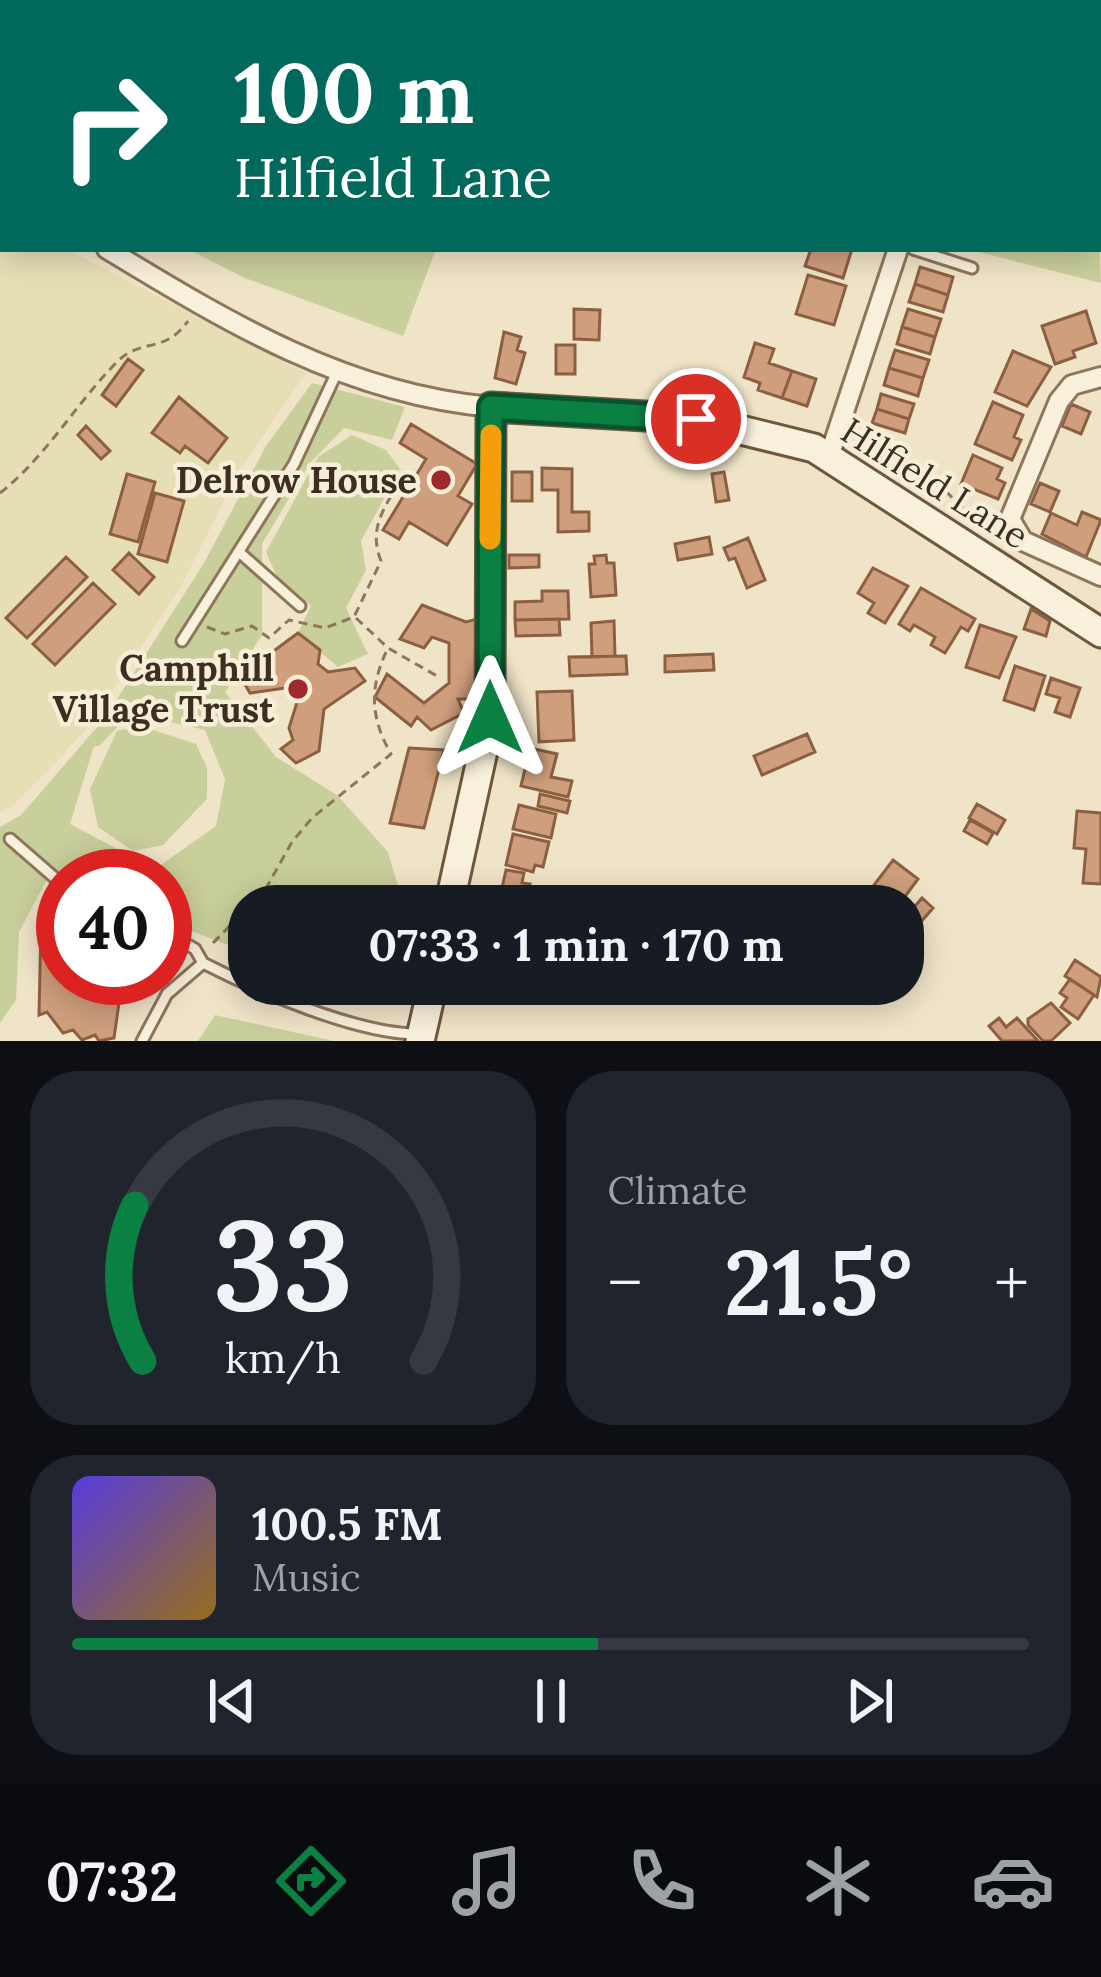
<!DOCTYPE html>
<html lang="en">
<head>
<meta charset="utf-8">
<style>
	body { margin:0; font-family:Lora,serif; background:#20242c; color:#f1f3f6; height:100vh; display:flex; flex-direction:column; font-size:45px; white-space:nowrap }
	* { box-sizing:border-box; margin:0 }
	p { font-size:39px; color:#9ea1a6 }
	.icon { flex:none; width:66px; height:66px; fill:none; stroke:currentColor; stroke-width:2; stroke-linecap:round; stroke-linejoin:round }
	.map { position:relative; height:1041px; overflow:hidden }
	.sheet { display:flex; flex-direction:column; gap:30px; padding:30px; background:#0d0f14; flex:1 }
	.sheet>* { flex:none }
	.guide { position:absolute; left:0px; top:0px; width:1101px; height:252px; box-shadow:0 6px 30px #0003; background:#00695c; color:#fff; overflow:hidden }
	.speed { position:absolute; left:36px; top:849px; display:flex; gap:24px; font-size:60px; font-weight:700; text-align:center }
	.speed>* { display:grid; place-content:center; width:156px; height:156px; border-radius:50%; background:#171b24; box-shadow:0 6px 30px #0003; line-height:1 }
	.speed .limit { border:18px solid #d22; background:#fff; color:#111 }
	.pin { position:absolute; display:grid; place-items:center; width:102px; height:102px; color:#fff; margin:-51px; border:6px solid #fff; border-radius:50%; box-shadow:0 3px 12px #0007 }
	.me { position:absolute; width:132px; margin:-66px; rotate:0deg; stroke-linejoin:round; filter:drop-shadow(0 0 9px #0008) }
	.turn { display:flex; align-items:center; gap:42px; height:252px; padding:0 36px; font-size:54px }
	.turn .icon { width:156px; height:156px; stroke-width:2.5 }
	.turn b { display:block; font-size:84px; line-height:102px }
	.big { font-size:90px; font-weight:700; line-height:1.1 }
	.sheet .widget { flex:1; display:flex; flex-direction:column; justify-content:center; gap:18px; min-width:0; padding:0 42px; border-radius:48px; background:#20242c }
	.sheet .dial { align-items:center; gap:0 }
	.dial svg { height:312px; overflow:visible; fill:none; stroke:#363941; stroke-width:7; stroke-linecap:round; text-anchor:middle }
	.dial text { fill:#f1f3f6; stroke:none }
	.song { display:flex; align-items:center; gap:36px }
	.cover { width:144px; height:144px; border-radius:18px; background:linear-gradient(135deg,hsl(250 70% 55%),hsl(40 70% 35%)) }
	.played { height:12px; border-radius:6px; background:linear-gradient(90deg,#0b8043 55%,#363941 55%) }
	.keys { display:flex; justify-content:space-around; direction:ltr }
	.heat { display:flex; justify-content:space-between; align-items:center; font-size:66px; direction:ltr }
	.sheet .tiles { flex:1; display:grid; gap:30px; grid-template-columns:1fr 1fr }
	.widget:last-child { grid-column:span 2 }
	.trip { position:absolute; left:228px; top:885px; width:696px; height:120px; border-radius:48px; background:#171b24; box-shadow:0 6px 30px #0003; font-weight:700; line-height:120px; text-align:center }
	.menu { display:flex; height:192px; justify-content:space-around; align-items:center; background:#090b0e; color:#9ea1a6 }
	.menu .icon { width:84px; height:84px }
	.menu .selected { color:#0b8043 }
	.menu b { font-size:54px; color:#f1f3f6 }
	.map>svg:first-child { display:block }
	.farmland { fill:#e6deb5 }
	.green { fill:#c9cf9b; fill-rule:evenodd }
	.building { fill:#cf9f7d; stroke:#8d5f41; stroke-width:3 }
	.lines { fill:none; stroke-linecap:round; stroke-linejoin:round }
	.lane-casing { stroke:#8d765c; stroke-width:15 }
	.street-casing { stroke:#8d765c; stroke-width:24 }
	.secondary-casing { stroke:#6f573f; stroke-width:33 }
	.highway-casing { stroke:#5b4430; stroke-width:39 }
	.path { stroke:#8d765c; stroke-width:3; stroke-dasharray:9 6; stroke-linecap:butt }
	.lane { stroke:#faf1dc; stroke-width:9 }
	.street { stroke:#faf1dc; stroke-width:18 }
	.secondary { stroke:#faf1dc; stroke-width:27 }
	.highway { stroke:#e0a458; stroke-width:33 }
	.route-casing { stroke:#07532c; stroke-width:30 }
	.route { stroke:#0b8043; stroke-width:21 }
	.slow { stroke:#f59e0b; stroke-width:21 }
	.poi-dot { fill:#9e2a2b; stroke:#f7eed8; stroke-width:4.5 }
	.labels { text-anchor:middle; stroke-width:9; stroke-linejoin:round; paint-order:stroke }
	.poi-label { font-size:36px; font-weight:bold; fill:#3d2e20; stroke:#f7eed8; text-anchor:end }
	.street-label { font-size:36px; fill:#3d2e20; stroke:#f7eed8 }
</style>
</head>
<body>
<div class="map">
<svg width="1101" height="1041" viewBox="0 0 1101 1041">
	<rect width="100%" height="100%" fill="#f0e4c8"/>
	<!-- farmland -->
	<path class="farmland" d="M0,215L3,249H66L306,373L239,471L180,588L89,727L14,805L0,813Z"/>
	<!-- green -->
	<path class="green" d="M1098,219L1101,283L967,249H1098Z
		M188,249H436L403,336L245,278Z
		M312,383L405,407L392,440L344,428L310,463L262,544V635L225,692L276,757L337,795L388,852L398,886L385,906H249V953L165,921V876H69L53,868L19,932L16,1000L0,1023V827L21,815L105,718L204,563L266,446ZM131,713L205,730L225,779L216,826L155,869L70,824L94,746H99Z
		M352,435L386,450L400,469L361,541L366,570L346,608L368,654L338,667L298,633L311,606L277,577L266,552L318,457Z
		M141,726L196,744L207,768V799L163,845L133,851L98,827L90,789L117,731Z
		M215,1015L334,1041H198Z"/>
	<!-- building -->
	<path class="building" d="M811,249H852L843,278L805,266Z
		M920,267L953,277L948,295L915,284Z
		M808,275L846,286L834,325L796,314Z
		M915,284L948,295L943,312L909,302Z
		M574,309L600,310L599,340L574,339Z
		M908,309L941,319L935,337L902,327Z
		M1086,311L1096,343L1073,351L1075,357L1055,364L1042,326Z
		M902,327L935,337L930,354L897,344Z
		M504,332L521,337L517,350L525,353L516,384L495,378Z
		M755,343L774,349L769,363L792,371L782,398L758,390L760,383L744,377Z
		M556,345H575V374H556Z
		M895,350L929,360L923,378L889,368Z
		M1013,351L1051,367L1027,406L995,392Z
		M128,359L143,370L116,406L102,395Z
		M889,368L923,378L918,396L884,385Z
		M792,371L816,379L807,406L782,398Z
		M702,379L721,385L712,415L693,410Z
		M881,394L914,404L909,419L877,409Z
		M179,397L227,438L208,463L185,446L180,453L152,433Z
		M993,402L1023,415L1014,437L1021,440L1012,460L975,444Z
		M1071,404L1090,412L1081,434L1062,426Z
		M877,409L909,419L905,433L872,423Z
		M411,424L477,464L458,496L472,504L447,545L409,522L399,539L383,530L426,459L400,443Z
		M86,426L110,451L101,459L78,435Z
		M973,455L1002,468L997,479L1005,483L998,499L961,484Z
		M542,468L572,469V512H589V531L558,532V490H542Z
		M512,472H532V501H512Z
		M724,472L729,500L716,502L712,474Z
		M127,474L155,482L138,542L110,534Z
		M1040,483L1059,491L1050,512L1031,504Z
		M155,493L184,501L167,562L138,554Z
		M1082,512L1101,520L1086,557L1042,534L1051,513L1077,525Z
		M709,537L712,554L678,560L675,544Z
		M748,538L765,580L747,588L735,558L729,560L724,548Z
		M129,553L154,577L139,594L113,570Z
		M509,555H539V567L509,568Z
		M606,555L607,563H614L616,595L591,597L589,564H595L594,556Z
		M66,557L87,577L27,638L6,618Z
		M873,568L908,586L885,623L868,613L874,603L858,593Z
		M93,583L115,604L55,665L33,644Z
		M921,588L975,619L968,631L961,627L945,653L931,645L935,637L914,625L910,631L899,624Z
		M542,591H568L569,619L515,620V602L542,601Z
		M422,605L466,622L481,618L478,699H458L464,713L431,730L417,717L411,726L375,697L387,674L424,703L449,683V643L432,637L424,648L400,639Z
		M1031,609L1050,621L1046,636L1024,629Z
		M559,619L560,635L516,636L515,620Z
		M614,621L615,656L592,657L591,623Z
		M980,625L1016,637L999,678L966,667Z
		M298,633L320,650L318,664L328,672L355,668L365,681L324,709L319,751L296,763L281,749L293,740L289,728L298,699L285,688L250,693L240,676Z
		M713,654L714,670L665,672V656Z
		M626,656L627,674L570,676L569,657Z
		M1015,666L1045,676L1034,710L1004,700Z
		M1051,678L1080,688L1070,717L1055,712L1060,698L1046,694Z
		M572,691L574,740L539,742L537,692Z
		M807,734L815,752L762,775L754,756Z
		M409,748L444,750L424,828L390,823Z
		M530,748L557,754L551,777L572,781L568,797L521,786Z
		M540,794L570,801L567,813L538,806Z
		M977,804L1005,820L997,834L969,818Z
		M519,805L556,814L551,838L513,829Z
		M1077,811L1101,813V884L1083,883L1086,849L1074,848Z
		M970,820L993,833L987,844L964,831Z
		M513,834L549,842L543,867L535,865L533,872L506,865Z
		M893,860L918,879L898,906H858Z
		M506,870L524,873L522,883L530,884L525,906L499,902Z
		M922,898L933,908L912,932L903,920Z
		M63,910V978H117L121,989L114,1038L99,1041L95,1035L82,1040L73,1030L63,1033L47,1012L39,1015L41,923L63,917Z
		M1075,960L1101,977L1097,997L1065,976Z
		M1070,979L1094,995L1078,1019L1061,1007L1067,998L1060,993Z
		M478,984H504L500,1000L476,996Z
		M1051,1003L1070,1023L1051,1041H1043L1028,1025V1019Z
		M999,1018L1006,1027L1017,1018L1038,1041H1002L989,1026Z"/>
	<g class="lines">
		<!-- lane casing -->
		<g class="lane-casing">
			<path id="lane" d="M913,249L972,268
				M239,552L300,606
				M182,641L294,464L337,372
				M10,839L63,885
				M165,932L195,949L203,963
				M142,1041L167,994L203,963C258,991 355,1033 416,1034"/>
		</g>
		<!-- street casing -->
		<g class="street-casing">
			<path id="street" d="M0,184L3,186
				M107,249C229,323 346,394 491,407
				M1101,377L1072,385L1059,401L1010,519L1023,541L1101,576
				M829,457L898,249"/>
		</g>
		<!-- secondary casing -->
		<g class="secondary-casing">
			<path id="secondary" d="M449,906L490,719L491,407L696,419L814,448L1101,633
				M420,1041L433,984"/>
		</g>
		<!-- highway casing -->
		<g class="highway-casing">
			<path id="highway" d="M295,0L308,3
				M514,0L528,3
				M1098,134H1101
				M1098,185L1101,186"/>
		</g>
		<!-- path -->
		<path class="path" d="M857,435L943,489L989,531
			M0,493C47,456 76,403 118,361C141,338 165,354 188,321
			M356,618L388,648L437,676
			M207,627L225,634L252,626L269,638L289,620L325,628L354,617L381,561C368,528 384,509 401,479
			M213,943L265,890L292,842L312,818L391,754C370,717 369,687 388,648"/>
		<!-- lane -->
		<use href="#lane" class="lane"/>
		<!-- street -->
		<use href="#street" class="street"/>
		<!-- secondary -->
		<use href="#secondary" class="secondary"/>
		<!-- highway -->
		<use href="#highway" class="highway"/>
	</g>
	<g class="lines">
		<!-- route casing -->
		<g class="route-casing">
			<path id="route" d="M490,718L491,407L696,419"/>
		</g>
		<!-- route -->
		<use href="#route" class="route"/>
		<!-- slow -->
		<path class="slow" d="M490,539L491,435"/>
	</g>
	<!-- markers -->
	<g class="poi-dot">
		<circle cx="441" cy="480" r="12"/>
		<circle cx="298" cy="689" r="12"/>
	</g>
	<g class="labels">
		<!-- poi labels -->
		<g class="poi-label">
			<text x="417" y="493">Delrow House</text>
			<text x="274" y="681">Camphill<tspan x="274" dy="41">Village Trust</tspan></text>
		</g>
		<!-- street labels -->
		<g class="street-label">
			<text transform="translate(935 483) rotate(32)" y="13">Hilfield Lane</text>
		</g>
	</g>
</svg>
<div class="speed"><div class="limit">40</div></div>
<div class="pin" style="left:696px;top:419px;background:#d93025"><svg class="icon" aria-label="arrive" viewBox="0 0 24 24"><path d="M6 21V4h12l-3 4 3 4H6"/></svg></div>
<svg class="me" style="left:490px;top:718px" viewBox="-20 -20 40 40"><path d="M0-17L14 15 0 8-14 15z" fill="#0b8043" stroke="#fff" stroke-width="4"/></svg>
<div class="trip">07:33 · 1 min · 170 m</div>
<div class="guide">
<div class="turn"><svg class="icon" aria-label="right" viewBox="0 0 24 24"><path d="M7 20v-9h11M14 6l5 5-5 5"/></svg><div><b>100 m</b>Hilfield Lane</div></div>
</div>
</div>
<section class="sheet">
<div class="tiles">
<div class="widget dial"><svg viewBox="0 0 100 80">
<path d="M14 69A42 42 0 1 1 86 69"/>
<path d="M14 69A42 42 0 0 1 12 29" stroke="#0b8043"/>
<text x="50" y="56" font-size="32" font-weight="700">33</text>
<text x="50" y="72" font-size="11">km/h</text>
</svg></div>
<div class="widget"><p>Climate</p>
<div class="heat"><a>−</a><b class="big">21.5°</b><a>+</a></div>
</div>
<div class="widget">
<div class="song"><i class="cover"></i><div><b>100.5 FM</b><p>Music</p></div></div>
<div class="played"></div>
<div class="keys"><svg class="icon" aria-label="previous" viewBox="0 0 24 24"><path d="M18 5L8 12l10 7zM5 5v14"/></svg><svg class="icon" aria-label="pause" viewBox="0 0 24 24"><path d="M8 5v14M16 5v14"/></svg><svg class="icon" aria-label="next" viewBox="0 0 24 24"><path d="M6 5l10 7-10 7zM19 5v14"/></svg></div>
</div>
</div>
</section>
<nav class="menu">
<b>07:32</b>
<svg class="icon selected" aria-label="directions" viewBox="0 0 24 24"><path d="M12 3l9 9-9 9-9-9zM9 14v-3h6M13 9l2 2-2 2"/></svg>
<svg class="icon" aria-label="music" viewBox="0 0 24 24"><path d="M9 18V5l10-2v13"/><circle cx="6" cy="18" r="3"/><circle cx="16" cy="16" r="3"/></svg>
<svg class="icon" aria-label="phone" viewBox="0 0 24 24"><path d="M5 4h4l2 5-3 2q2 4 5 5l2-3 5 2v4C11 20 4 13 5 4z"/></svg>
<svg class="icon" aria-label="climate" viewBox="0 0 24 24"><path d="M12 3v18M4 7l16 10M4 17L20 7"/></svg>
<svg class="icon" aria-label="car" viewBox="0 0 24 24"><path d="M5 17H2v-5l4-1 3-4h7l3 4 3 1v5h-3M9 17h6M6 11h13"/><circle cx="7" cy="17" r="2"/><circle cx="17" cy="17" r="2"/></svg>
</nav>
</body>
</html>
